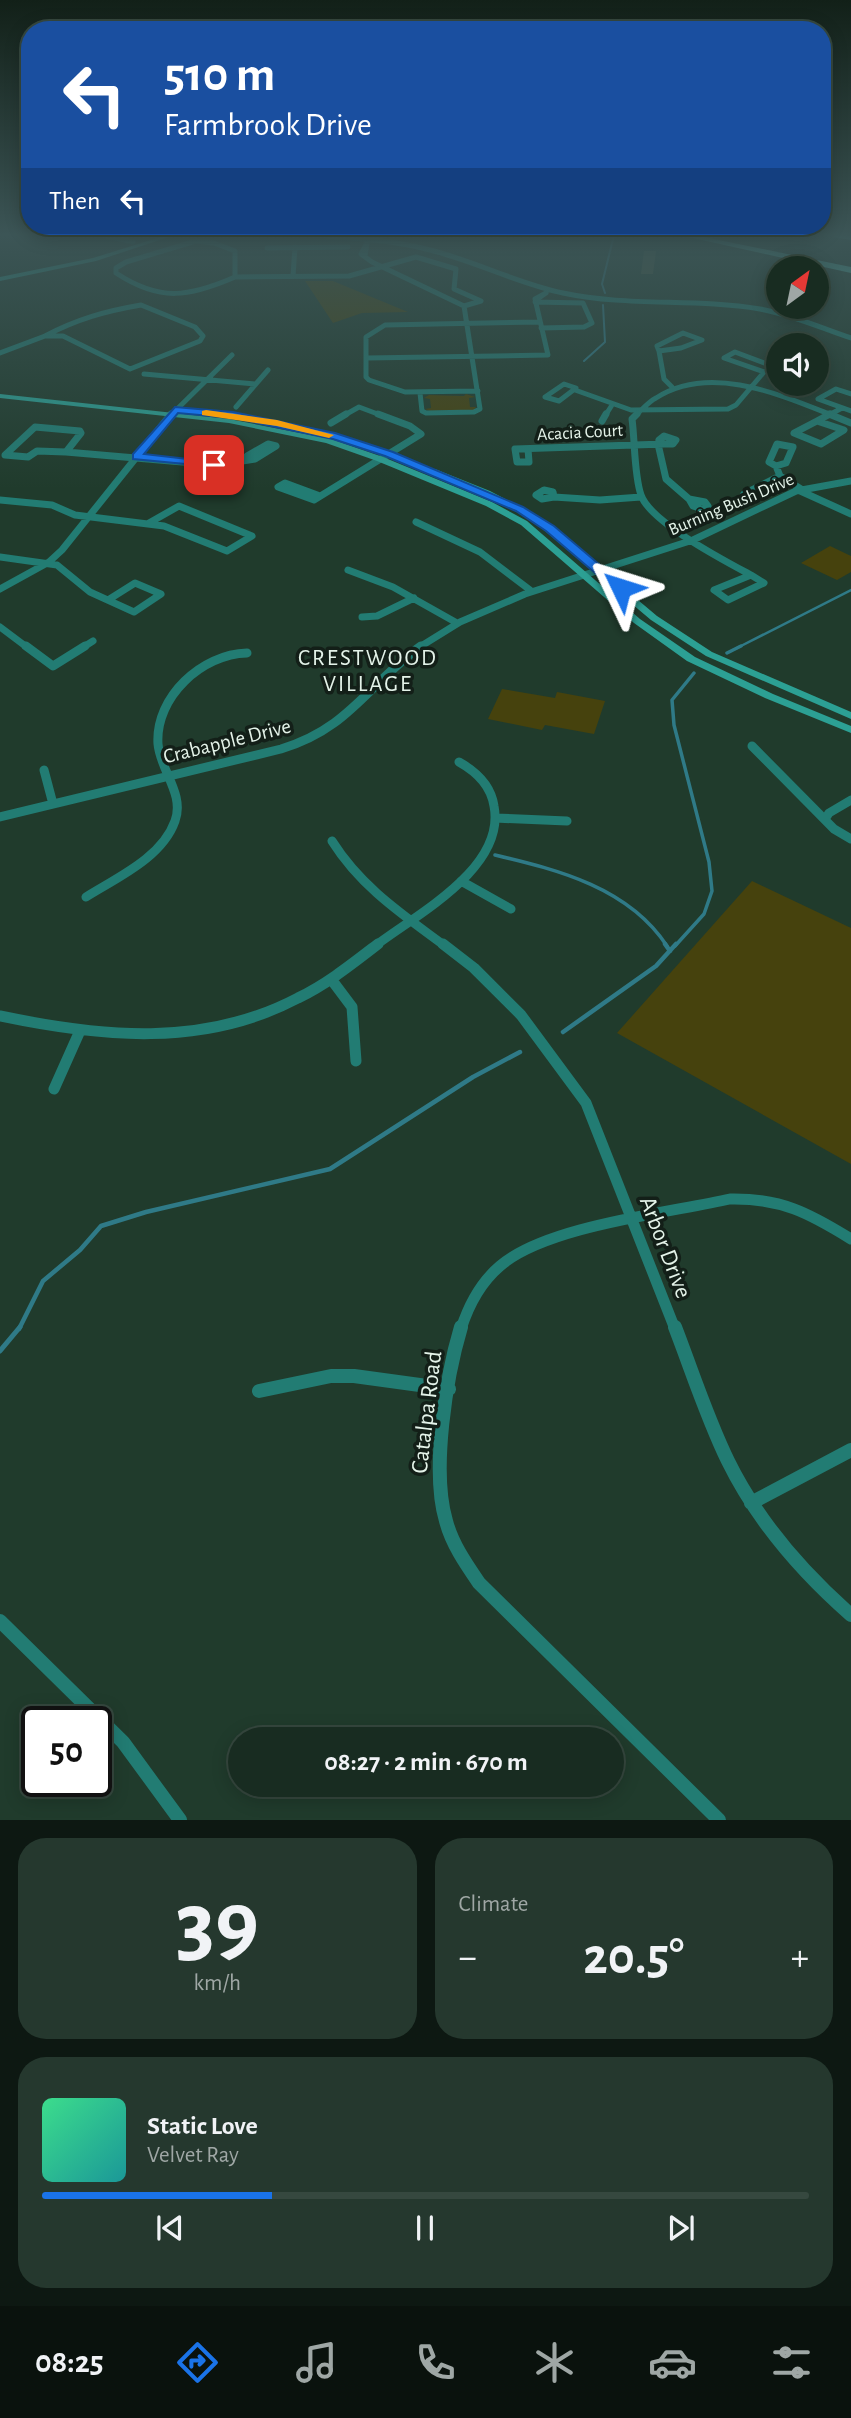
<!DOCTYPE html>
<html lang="en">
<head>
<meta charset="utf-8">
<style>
	body { margin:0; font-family:"Alegreya Sans",sans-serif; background:#25382e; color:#f1f3f6; height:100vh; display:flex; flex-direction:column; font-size:26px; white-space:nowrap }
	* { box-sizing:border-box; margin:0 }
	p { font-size:23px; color:#9fa7a5 }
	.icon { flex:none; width:38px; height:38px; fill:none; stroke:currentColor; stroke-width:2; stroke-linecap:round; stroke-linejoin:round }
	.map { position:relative; height:1820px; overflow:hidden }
	.side { display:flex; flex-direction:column; gap:18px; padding:18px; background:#0d1812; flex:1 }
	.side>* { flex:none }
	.top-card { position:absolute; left:21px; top:21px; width:810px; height:214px; border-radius:28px; box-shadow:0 4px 18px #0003,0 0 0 2px #36483f; background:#1a4fa0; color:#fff; overflow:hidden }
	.needle { width:46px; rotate:33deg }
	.tools { position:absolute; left:766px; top:256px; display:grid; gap:14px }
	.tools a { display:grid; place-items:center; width:63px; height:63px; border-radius:50%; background:#182c21; box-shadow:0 4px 18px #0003,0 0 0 2px #36483f; font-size:35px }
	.speed { position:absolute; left:21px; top:1706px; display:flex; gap:14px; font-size:35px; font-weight:700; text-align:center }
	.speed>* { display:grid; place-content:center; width:91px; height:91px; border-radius:50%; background:#182c21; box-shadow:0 4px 18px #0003,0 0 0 2px #36483f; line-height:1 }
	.speed .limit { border:4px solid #111; border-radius:10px; background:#fff; color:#111 }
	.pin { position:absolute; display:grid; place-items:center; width:60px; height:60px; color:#fff; margin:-30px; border-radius:14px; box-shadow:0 4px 10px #0006 }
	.me { position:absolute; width:77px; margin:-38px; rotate:311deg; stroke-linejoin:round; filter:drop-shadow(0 0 5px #0008) }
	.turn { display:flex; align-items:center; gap:24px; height:147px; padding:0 28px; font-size:32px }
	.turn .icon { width:91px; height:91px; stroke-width:2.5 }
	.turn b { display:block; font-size:49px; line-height:60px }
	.then { display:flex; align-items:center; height:66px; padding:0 28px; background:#0003; gap:14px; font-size:26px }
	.big { font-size:52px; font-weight:700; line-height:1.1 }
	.side .card { flex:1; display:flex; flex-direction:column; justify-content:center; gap:10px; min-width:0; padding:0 24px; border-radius:28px; background:#25382e }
	.side .dial { align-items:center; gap:0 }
	.dial b { font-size:91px; line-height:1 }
	.song { display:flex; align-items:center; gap:21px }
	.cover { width:84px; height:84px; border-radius:10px; background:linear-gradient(135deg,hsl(150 70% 55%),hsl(180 70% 35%)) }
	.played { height:7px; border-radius:4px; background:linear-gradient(90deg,#1a73e8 30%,#36483f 30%) }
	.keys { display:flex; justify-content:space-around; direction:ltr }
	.heat { display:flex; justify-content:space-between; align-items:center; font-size:38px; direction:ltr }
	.side .tiles { flex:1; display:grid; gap:18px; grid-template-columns:1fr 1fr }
	.card:last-child { grid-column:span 2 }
	.trip { position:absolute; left:228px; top:1727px; width:396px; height:70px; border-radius:35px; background:#182c21; box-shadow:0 4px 18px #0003,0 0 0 2px #36483f; font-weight:700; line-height:70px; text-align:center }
	.dock { display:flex; height:112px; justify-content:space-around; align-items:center; background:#0a120d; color:#9fa7a5 }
	.dock .icon { width:49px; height:49px }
	.dock .selected { color:#1a73e8 }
	.dock b { font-size:32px; color:#f1f3f6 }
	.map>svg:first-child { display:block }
	.green { fill:#46420d }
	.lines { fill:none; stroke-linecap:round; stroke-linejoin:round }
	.stream-far4 { stroke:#2f7a87; stroke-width:2 }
	.stream-far3 { stroke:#2f7a87; stroke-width:2.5 }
	.stream-far2 { stroke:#2f7a87; stroke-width:3.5 }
	.stream-far1 { stroke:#2f7a87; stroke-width:4.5 }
	.stream { stroke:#2f7a87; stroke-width:5 }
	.building { fill:#48553d }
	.minor-far4 { stroke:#227c73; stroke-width:5 }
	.minor-far3 { stroke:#227c73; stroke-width:7 }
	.minor-far2 { stroke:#227c73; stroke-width:9 }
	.minor-far1 { stroke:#227c73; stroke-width:11 }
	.minor { stroke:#227c73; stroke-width:14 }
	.secondary { fill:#2ca094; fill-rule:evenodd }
	.motorway { fill:#55d1c3; fill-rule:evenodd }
	.route { fill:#1a73e8; stroke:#114b97; stroke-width:2 }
	.slow { fill:#f59e0b }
	.labels { text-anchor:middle; stroke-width:7; stroke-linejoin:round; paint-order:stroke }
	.far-street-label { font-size:18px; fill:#e4f3e9; stroke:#131f18 }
	.street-label { font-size:21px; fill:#e4f3e9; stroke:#131f18 }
	.neighbourhood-label { font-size:23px; letter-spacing:2px; fill:#e4f3e9; stroke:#131f18 }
	.near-street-label { font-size:24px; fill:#e4f3e9; stroke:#131f18 }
</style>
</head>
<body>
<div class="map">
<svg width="851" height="1820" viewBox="0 0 851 1820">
	<rect width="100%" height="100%" fill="#203b2c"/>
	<!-- green -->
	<path class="green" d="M305,281H333L408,312L362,313L333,323Z
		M466,394L475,397L469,398L470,407H476L474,410L430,411L425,409L431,408L430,399L424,398L429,395L464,396Z
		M830,546L851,556V572L837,580L801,563Z
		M502,689L555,698L557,692L605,701L594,734L545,725L542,730L488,719Z
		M752,881L851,928V1164L617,1033Z"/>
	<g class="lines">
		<!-- stream-far4 -->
		<path class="stream-far4" d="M605,293L602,284L614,235
			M584,361L605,342L603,305"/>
		<!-- stream-far3 -->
		<path class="stream-far3" d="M737,648L851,590"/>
		<!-- stream-far2 -->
		<path class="stream-far2" d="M727,653L741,646
			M495,855C559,870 629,888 667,946
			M675,946L704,914L712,891L709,862L674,725L672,700L694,673"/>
		<!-- stream-far1 -->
		<path class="stream-far1" d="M665,944L670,951
			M563,1032L656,966L676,944
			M19,1329L43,1281L80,1250L101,1226L146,1212L330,1169L473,1077L520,1052"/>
		<!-- stream -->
		<path class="stream" d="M0,1351L20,1327"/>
	</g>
	<!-- building -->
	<path class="building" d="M644,251H656L653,274H641Z"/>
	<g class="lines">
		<!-- minor-far4 -->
		<path class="minor-far4" d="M102,235L133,242
			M315,235C352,238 390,240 426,249C473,260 516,283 563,293C628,307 695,298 760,309C790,314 821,328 851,338
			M196,241L214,243L235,251V277C189,297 160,302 116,273V268L126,262Z
			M267,248L348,247
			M365,256L367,243L361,254L372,262L464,306L480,409L474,412L426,413L422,411L420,393
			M293,276L295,247
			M235,277L349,276L416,257L456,269L454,289L481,301L464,306
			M535,302L583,303L592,323L584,327L541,328
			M141,305L195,327L203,336L200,341L130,369L63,336H45C77,319 106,311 141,305Z
			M683,333L702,340L681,348L659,351L657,346Z
			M659,351L664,379L672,387
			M735,352L775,367L764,372L724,358Z
			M0,353L45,336
			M367,358L548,355L535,299L546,293L536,300
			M144,374L255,384
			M564,384L576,388L559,401L545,397Z
			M575,390L631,410L728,409L736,405L764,372
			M478,391L405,392L369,380L366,377V337L385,325L540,322
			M851,394L836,389L818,399L851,411
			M236,407L268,370
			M170,416L232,355
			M343,416L359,407L383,416
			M605,416L612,405
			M635,416C642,410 648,402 656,398C710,363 781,395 834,416
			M827,416L842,408"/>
		<!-- minor-far3 -->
		<path class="minor-far3" d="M637,414L632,419C635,441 634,475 641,495C650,522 725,561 751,575
			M829,414L851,423
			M602,421L606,414
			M817,421L844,430L821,444L794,433Z
			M817,421L830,414
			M331,423L346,414
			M35,427L80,431L81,433L66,452L37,451L28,457L5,455Z
			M664,436L676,440L673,444H664L659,440Z
			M658,444L666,479L689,499
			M777,444L793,447L786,463L776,466L769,462Z
			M528,449L529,462H517L515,449L664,444
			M66,452L217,465L255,459L276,446L268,444L247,456V459
			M776,466L780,476L801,489
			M544,490L553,492L554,497L542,499L536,495Z
			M798,490L851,514
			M744,494L780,476
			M320,496L285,483L278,487L314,500L421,434L410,426L378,414
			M554,497L600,500L641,497
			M689,499L705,502L708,506L702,509L693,506Z
			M0,500L52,505L75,515L164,526L227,551L252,536L179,506L149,523
			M416,522L480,552L530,590
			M0,557L57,565L90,592L134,612L161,594L135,583L108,600
			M348,570L393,587L457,623
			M751,575L764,583L728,600L714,590Z
			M0,589L49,562L62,550L171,414
			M362,617L377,616L414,598
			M0,627L28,648
			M82,648L93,641
			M418,648L460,622L525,594L693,540L796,491L851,481"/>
		<!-- minor-far2 -->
		<path class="minor-far2" d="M26,646L53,666L85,646
			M752,746L834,829L851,839
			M44,770L53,804
			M0,817L281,749C349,729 368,684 421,646
			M495,818L567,821
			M825,819L829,813L851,800
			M332,841C361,887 402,914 445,946
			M461,881L511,909
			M86,897C116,878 162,858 175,821C185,794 160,770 158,744C155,697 202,654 247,653
			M375,946C417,914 506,868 494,806C491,786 477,772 459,762"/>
		<!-- minor-far1 -->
		<path class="minor-far1" d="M443,944L474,968L521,1015L586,1103L675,1329
			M331,979L352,1007L356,1061
			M0,1016C100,1037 203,1048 298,998C327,984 352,964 378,944
			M54,1089L79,1033
			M461,1329C469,1304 480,1283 500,1266C546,1226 668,1213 730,1199C781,1198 809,1213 851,1239"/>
		<!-- minor -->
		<path class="minor" d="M461,1327C446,1377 431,1471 446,1521C452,1544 466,1564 479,1583L719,1820
			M675,1327C692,1371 707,1418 728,1461C757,1520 802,1572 851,1615
			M259,1391L331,1376H354L449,1389
			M751,1503L851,1450
			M0,1621L123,1742L180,1820"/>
		<!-- secondary -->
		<path class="secondary" d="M167,235H175L96,261L0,281V277L93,258Z
			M0,394L229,419L331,439L383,457L492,502L527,521L640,619L695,657L773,694L851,726V733L765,698L687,661L634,623L521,525L486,506L377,461L326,443L229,423L0,398Z
			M429,469H435L490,491L538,516L657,616L712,652L851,712V719L706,656L651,620L532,520L484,495L429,473Z"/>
		<!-- motorway -->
		<path class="motorway" d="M679,235H694L851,267V273Z
			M833,235H851V240L834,237Z"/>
	</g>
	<!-- sky -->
	<linearGradient id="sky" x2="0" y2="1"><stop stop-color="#122018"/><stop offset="0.48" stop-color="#3c5556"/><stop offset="1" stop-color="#3c5556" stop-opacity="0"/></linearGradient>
	<rect width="851" height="489" fill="url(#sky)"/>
	<!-- route -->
	<path class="route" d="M175,407L233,412L335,433L393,452L523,507L554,526L627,588L616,591L546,531L516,511L385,456L333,439L233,418L178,413L144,454L214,462L219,465L217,467L133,459V454Z"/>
	<!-- slow -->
	<path class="slow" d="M206,410L277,420L334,435L329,438L277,426L202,415V411Z"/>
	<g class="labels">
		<!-- far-street labels -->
		<g class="far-street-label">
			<text transform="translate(580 432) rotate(-3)" y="6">Acacia Court</text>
			<text transform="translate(731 504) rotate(-23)" y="6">Burning Bush Drive</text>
		</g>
		<!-- street labels -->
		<g class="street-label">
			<text transform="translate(227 741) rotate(-14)" y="7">Crabapple Drive</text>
		</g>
		<!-- neighbourhood labels -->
		<g class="neighbourhood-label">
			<text x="368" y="665">CRESTWOOD<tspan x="368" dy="26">VILLAGE</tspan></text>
		</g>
		<!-- near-street labels -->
		<g class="near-street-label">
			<text transform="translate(666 1247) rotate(69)" y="8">Arbor Drive</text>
			<text transform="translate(426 1412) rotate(-83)" y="8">Catalpa Road</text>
		</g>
	</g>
</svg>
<div class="tools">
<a><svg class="needle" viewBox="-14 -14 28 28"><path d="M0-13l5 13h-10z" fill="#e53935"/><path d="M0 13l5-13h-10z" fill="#9fa7a5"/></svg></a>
<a><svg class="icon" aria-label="sound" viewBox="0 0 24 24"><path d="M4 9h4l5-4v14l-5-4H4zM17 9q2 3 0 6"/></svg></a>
</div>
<div class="speed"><div class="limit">50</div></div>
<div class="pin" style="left:214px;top:465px;background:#d93025"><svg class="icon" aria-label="arrive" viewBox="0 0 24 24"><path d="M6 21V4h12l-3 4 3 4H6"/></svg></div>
<svg class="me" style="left:621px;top:588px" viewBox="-20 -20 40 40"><path d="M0-17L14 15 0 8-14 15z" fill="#1a73e8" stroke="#fff" stroke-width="4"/></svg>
<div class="trip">08:27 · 2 min · 670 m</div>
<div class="top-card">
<div class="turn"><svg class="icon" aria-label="left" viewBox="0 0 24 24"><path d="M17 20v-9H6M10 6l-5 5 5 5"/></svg><div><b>510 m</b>Farmbrook Drive</div></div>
<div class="then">Then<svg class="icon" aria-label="left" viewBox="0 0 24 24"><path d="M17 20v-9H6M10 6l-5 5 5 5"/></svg></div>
</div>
</div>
<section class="side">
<div class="tiles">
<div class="card dial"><b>39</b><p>km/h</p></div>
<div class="card"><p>Climate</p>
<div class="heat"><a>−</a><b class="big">20.5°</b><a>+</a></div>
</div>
<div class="card">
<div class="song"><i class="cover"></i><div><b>Static Love</b><p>Velvet Ray</p></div></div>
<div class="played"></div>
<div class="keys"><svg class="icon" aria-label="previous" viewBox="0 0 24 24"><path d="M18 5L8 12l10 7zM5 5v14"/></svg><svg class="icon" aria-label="pause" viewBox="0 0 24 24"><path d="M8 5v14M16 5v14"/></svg><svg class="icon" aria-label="next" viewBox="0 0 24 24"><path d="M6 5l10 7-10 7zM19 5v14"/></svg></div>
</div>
</div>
</section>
<nav class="dock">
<b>08:25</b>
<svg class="icon selected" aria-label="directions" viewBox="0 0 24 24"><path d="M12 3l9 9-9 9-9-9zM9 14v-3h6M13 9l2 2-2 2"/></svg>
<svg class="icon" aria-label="music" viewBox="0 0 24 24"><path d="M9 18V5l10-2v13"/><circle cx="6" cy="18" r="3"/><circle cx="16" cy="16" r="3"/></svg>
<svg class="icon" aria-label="phone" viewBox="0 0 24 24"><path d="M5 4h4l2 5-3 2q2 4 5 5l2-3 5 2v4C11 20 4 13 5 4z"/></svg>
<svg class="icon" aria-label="climate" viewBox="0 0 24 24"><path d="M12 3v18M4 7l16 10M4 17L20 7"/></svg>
<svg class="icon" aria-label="car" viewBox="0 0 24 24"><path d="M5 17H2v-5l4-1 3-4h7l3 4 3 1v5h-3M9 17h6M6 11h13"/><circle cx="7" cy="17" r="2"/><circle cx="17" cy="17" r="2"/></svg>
<svg class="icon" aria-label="filters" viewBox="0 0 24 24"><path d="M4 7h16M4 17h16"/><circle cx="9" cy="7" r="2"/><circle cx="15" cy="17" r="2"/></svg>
</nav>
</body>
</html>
